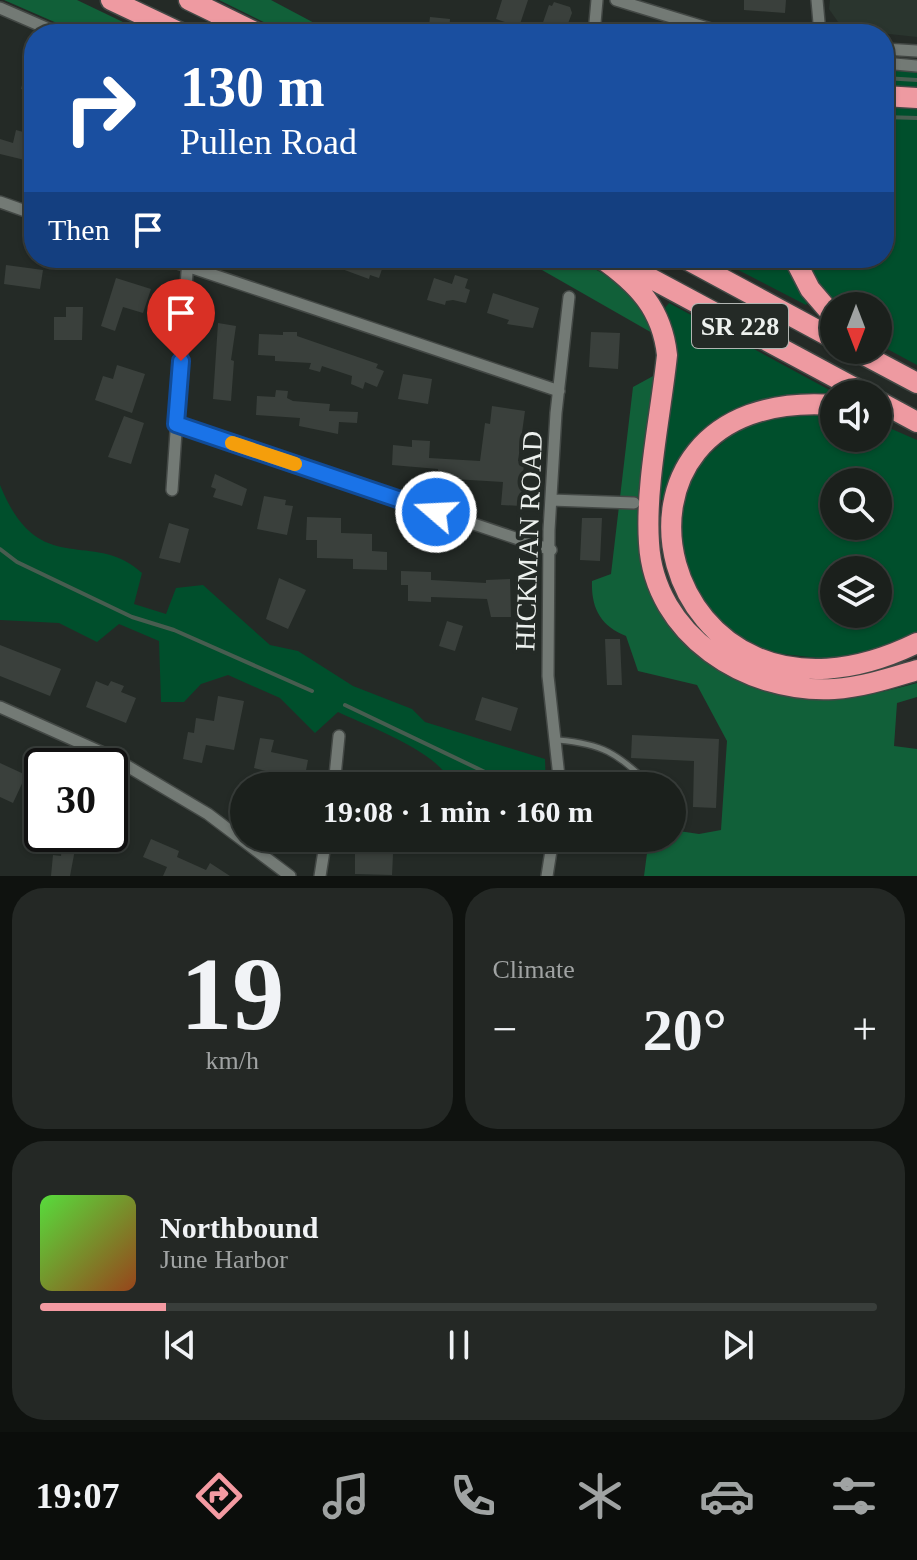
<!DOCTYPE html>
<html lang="en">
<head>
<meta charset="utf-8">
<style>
	body { margin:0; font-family:"Times New Roman",serif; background:#242825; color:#f1f3f6; height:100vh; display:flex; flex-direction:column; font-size:30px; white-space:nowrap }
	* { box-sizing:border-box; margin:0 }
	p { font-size:26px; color:#a0a3a3 }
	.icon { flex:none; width:44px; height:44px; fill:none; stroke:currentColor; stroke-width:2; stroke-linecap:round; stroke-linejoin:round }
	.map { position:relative; height:876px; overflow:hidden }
	.sheet { display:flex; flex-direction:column; gap:12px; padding:12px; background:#0f120f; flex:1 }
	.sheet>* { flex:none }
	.top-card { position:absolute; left:24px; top:24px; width:870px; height:244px; border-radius:32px; box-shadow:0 2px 6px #0004,0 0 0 2px #393e3b; background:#1a4fa0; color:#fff; overflow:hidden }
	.needle { width:52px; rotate:180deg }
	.tools { position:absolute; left:820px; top:292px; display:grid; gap:16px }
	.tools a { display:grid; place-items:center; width:72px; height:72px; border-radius:50%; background:#1b201c; box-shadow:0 2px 6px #0004,0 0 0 2px #393e3b; font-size:40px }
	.speed { position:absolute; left:24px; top:748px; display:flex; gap:16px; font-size:40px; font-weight:700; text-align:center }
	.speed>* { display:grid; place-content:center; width:104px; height:104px; border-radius:50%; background:#1b201c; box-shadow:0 2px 6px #0004,0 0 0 2px #393e3b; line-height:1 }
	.speed .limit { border:4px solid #111; border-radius:12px; background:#fff; color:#111 }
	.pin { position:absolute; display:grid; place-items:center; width:68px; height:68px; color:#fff; margin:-82px -34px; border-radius:50% 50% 50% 0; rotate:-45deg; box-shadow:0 0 8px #0007 }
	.pin .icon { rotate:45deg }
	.me { position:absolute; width:88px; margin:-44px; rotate:289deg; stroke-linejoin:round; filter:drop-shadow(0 0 6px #0008) }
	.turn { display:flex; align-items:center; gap:28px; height:168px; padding:0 24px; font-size:36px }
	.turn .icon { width:104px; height:104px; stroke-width:2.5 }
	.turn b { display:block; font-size:56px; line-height:68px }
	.then { display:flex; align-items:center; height:76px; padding:0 24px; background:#0003; gap:16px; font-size:30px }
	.big { font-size:60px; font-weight:600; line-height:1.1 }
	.sheet .card { flex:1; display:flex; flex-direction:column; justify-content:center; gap:12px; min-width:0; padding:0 28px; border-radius:32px; background:#242825 }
	.sheet .dial { align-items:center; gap:0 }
	.dial b { font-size:104px; line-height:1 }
	.song { display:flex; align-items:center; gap:24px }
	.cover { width:96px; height:96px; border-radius:12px; background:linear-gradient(135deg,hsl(110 70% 55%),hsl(20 70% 35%)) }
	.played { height:8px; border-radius:4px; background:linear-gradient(90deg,#f49aa2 15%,#393e3b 15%) }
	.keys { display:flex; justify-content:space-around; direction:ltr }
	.heat { display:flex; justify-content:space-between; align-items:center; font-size:44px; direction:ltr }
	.sheet .tiles { flex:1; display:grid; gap:12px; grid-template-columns:1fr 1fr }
	.card:last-child { grid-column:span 2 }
	.trip { position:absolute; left:230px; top:772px; width:456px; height:80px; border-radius:40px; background:#1b201c; box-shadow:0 2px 6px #0004,0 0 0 2px #393e3b; font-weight:600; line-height:80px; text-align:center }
	.tabs { display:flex; height:128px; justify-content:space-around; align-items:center; background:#0b0d0b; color:#a0a3a3 }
	.tabs .icon { width:56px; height:56px }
	.tabs .selected { color:#f49aa2 }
	.tabs b { font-size:36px; color:#f1f3f6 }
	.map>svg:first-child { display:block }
	.built { fill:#2a352e }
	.green { fill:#004f2c; fill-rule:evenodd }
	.forest { fill:#116039 }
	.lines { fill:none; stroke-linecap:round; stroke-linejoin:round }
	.stream { stroke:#485d50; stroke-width:4 }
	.building { fill:#3a403c }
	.lane-casing { stroke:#434845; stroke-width:8 }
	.street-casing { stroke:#434845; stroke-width:14 }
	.highway-casing { stroke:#434845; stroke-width:23 }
	.lane { stroke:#737a75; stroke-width:5 }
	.street { stroke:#737a75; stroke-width:11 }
	.highway { stroke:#ee9aa1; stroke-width:20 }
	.route-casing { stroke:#114b97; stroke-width:20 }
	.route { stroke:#1a73e8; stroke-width:14 }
	.slow { stroke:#f59e0b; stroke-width:14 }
	.labels { text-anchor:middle; stroke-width:8; stroke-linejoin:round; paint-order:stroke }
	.shield { fill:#242a26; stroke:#b1b5b2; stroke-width:2 }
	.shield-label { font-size:26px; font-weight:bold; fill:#edf1ee }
	.street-label { font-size:28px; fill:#edf1ee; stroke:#242a26 }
</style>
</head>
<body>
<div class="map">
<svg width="917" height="876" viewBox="0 0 917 876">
	<rect width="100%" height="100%" fill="#242a26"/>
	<!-- built -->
	<path class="built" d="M830,0H917V37L843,29L829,9Z"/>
	<!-- green -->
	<path class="green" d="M884,67L917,69V92L884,91Z
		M884,104L917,106V365L878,344V306H834L800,258H884Z
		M715,258H785L810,300L806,305Z
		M669,303L835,393L833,399C789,394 728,399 701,440C688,459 678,481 668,501L657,499C663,450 688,351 665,308Z
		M834,410V438H878V423L917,440V636L846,661L764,652L718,625L691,588L678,519L695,467L745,423ZM834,482H878V526H834ZM834,570H878V614H834Z
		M0,485C39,582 92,527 142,573L134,604L166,614L176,588L203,585L270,645L298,651L353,686L412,709L425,722L545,759L546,786H450C448,755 365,725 338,712L315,733L280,698L228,675L201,684L184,702H161L159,641L119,624L97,642L59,623L0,620Z"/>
	<!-- forest -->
	<path class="forest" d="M4,0H77L148,34H82Z
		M219,0H271L335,34H288Z
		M521,258H575L620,283L639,298L654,334Z
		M655,375C649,428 636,485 639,538C643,633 726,693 815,698C850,700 884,692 917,683V697L897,703L894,746L917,749V876H644L649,838H672V830L699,834L721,830L727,741L697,685L638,671L626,636C600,626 591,607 592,581L611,574L633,387Z"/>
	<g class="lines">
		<!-- stream -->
		<path class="stream" d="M884,78L917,80
			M884,117L917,118
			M0,549L17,562L132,617L174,630L312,691
			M345,705L487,773"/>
	</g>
	<!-- building -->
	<path class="building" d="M502,0H528L519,27L496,19Z
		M744,0H786L785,13L744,10Z
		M554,2L570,7L572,13L564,34H539L549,5L552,6Z
		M430,17L450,19L449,34H428Z
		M30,54H34V92L21,89Z
		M16,130L34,135L29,161L0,154V139L13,143Z
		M312,258H371L384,263L379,278L370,275L369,279Z
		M6,265L43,270L40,289L4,284Z
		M455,275L468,279L465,288L470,290L466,303L453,300L446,301L445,305L427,300L434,278L452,284Z
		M116,278L151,289L143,313L123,307L115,331L101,326Z
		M493,293L539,308L533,328L507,324L509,320L487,313Z
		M66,307H83L82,340H54V317H66Z
		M218,323L236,326L231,360L234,361L231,401L213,399Z
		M283,332H297V336L378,364L376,368L384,371L377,387L365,382L363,389L351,384L352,376L322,366L320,372L309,369L311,363L275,361V356L258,355L259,334L283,335Z
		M591,332L620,333L618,369L589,367Z
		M117,365L145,374L132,413L95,400L103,376L113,379Z
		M403,374L432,379L428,404L398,399Z
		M276,390L288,391L287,398L293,401L330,404L329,411L358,412L357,423L339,422L338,434L299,426L300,418L256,415L257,396L275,397Z
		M492,406L525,411L518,461H524L521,506L501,505L503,482L437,478L438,469L392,465L393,445L412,447V440L430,441L429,458L480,461L485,423L490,424Z
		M124,416L144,423L131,464L108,457Z
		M215,474L247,489L242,506L213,497L216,489L211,487Z
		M264,496L286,500L285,505L293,506L287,535L257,529Z
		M307,517L341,518V533L372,534V551L387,552V570L353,569V559L317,558V540H306Z
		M582,518H602L600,561L580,560Z
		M169,523L189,529L180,563L159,558Z
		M401,571L431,572V580L486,583V580L510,579L511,617H491L487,599L431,597V602L408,601V585H401Z
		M279,578L306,590L288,629L266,619Z
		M447,621L463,626L455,651L439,646Z
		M605,639H620L622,685H607Z
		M0,645L61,669L50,696L0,676Z
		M96,681L108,686L111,681L124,686L121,692L136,698L126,723L86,707Z
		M218,696L244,701L234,750L206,745L202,763L183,759L188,732L194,733L196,718L214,721Z
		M482,697L518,708L511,731L475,720Z
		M632,735L719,739L716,808L693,807L694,761L631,758Z
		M260,738L274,740L271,752L308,760L303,786H267L270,772L254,768Z
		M0,763L26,775L13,803L0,797Z
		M151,839L179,851L177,857L206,870L210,863L230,876H163L167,867L143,857Z
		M62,843L76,844L70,876H51L53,855L61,856Z
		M355,853L393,854L392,875L355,874Z"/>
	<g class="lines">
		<!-- lane casing -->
		<g class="lane-casing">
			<path id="lane" d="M558,740C604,744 615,753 649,783"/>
		</g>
		<!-- street casing -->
		<g class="street-casing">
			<path id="street" d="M616,0L727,34
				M817,0L820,34
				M0,8L60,34
				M594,34L597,0
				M884,49L917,51
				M884,63L917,66
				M0,202L34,214
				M163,258L559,391
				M176,424L551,550
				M172,490L188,258
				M551,500L634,503
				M0,707L112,757L208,814L290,876
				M334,786L339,736
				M560,786L548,676L549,530L556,413L569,297
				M320,876L326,838
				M547,876L553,838"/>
		</g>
		<!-- highway casing -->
		<g class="highway-casing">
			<path id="highway" d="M111,0L183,34
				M189,0L259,34
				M884,96L917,98
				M601,258C638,284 662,309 667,355C661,413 645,486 649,543C654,635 747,694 834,689C863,687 890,678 917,670
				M684,258L834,339
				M794,258L810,289L834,317
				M624,264L866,394
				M855,350L917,383
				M878,401L917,422
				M834,405C565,385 655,771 917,643"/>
		</g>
		<!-- lane -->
		<use href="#lane" class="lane"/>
		<!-- street -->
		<use href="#street" class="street"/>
		<!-- highway -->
		<use href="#highway" class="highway"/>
	</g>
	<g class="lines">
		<!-- route casing -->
		<g class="route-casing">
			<path id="route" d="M181,361L176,424L436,512"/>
		</g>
		<!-- route -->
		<use href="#route" class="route"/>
		<!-- slow -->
		<path class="slow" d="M232,443L295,464"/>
	</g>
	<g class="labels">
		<!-- shield labels -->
		<rect class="shield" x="692" y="304" width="96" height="44" rx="6"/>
		<g class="shield-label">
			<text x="740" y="335">SR 228</text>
		</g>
		<!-- street labels -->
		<g class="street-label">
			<text transform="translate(528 541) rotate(-88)" y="10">HICKMAN ROAD</text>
		</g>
	</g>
</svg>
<div class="tools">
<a><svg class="needle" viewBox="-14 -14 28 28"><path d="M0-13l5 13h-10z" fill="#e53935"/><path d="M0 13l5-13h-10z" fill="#a0a3a3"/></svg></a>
<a><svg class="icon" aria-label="sound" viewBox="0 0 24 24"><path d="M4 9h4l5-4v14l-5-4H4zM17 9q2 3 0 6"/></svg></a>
<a><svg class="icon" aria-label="search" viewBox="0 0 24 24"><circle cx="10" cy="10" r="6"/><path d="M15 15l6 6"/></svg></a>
<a><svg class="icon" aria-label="layers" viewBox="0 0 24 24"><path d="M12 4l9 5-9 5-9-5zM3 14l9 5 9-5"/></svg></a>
</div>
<div class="speed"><div class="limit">30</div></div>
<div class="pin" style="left:181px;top:361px;background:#d93025"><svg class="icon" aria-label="arrive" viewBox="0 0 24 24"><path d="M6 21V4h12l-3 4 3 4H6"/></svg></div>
<svg class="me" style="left:436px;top:512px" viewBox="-20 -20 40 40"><circle r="17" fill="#1a73e8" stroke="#fff" stroke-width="3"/><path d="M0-11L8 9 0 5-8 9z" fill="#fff"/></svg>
<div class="trip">19:08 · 1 min · 160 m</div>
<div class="top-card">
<div class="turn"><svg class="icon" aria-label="right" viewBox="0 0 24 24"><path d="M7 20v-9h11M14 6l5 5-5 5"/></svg><div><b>130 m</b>Pullen Road</div></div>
<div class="then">Then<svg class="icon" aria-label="arrive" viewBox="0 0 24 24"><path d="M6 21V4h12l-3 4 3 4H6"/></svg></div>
</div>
</div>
<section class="sheet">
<div class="tiles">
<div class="card dial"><b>19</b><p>km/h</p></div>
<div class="card"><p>Climate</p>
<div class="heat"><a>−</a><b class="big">20°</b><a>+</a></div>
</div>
<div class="card">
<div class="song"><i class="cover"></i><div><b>Northbound</b><p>June Harbor</p></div></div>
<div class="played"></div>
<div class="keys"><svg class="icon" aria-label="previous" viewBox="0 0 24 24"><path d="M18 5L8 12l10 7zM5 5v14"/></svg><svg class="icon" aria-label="pause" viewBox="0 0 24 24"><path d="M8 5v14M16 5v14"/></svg><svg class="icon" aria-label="next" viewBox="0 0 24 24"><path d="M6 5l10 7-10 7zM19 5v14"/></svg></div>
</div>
</div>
</section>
<nav class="tabs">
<b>19:07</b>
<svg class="icon selected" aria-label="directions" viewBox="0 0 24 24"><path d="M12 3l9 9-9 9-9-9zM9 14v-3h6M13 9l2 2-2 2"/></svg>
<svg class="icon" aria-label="music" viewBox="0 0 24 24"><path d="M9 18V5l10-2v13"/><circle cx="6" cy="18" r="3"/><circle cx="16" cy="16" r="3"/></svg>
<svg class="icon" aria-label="phone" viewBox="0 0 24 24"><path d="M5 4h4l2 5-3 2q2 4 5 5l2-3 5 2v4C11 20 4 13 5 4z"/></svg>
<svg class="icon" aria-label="climate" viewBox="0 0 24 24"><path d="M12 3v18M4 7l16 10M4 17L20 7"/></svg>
<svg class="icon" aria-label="car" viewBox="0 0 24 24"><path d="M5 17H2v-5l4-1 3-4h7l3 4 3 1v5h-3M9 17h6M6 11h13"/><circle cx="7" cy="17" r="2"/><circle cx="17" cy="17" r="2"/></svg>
<svg class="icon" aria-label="filters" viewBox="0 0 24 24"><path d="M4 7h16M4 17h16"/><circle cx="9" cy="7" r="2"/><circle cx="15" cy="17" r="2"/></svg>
</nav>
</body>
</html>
